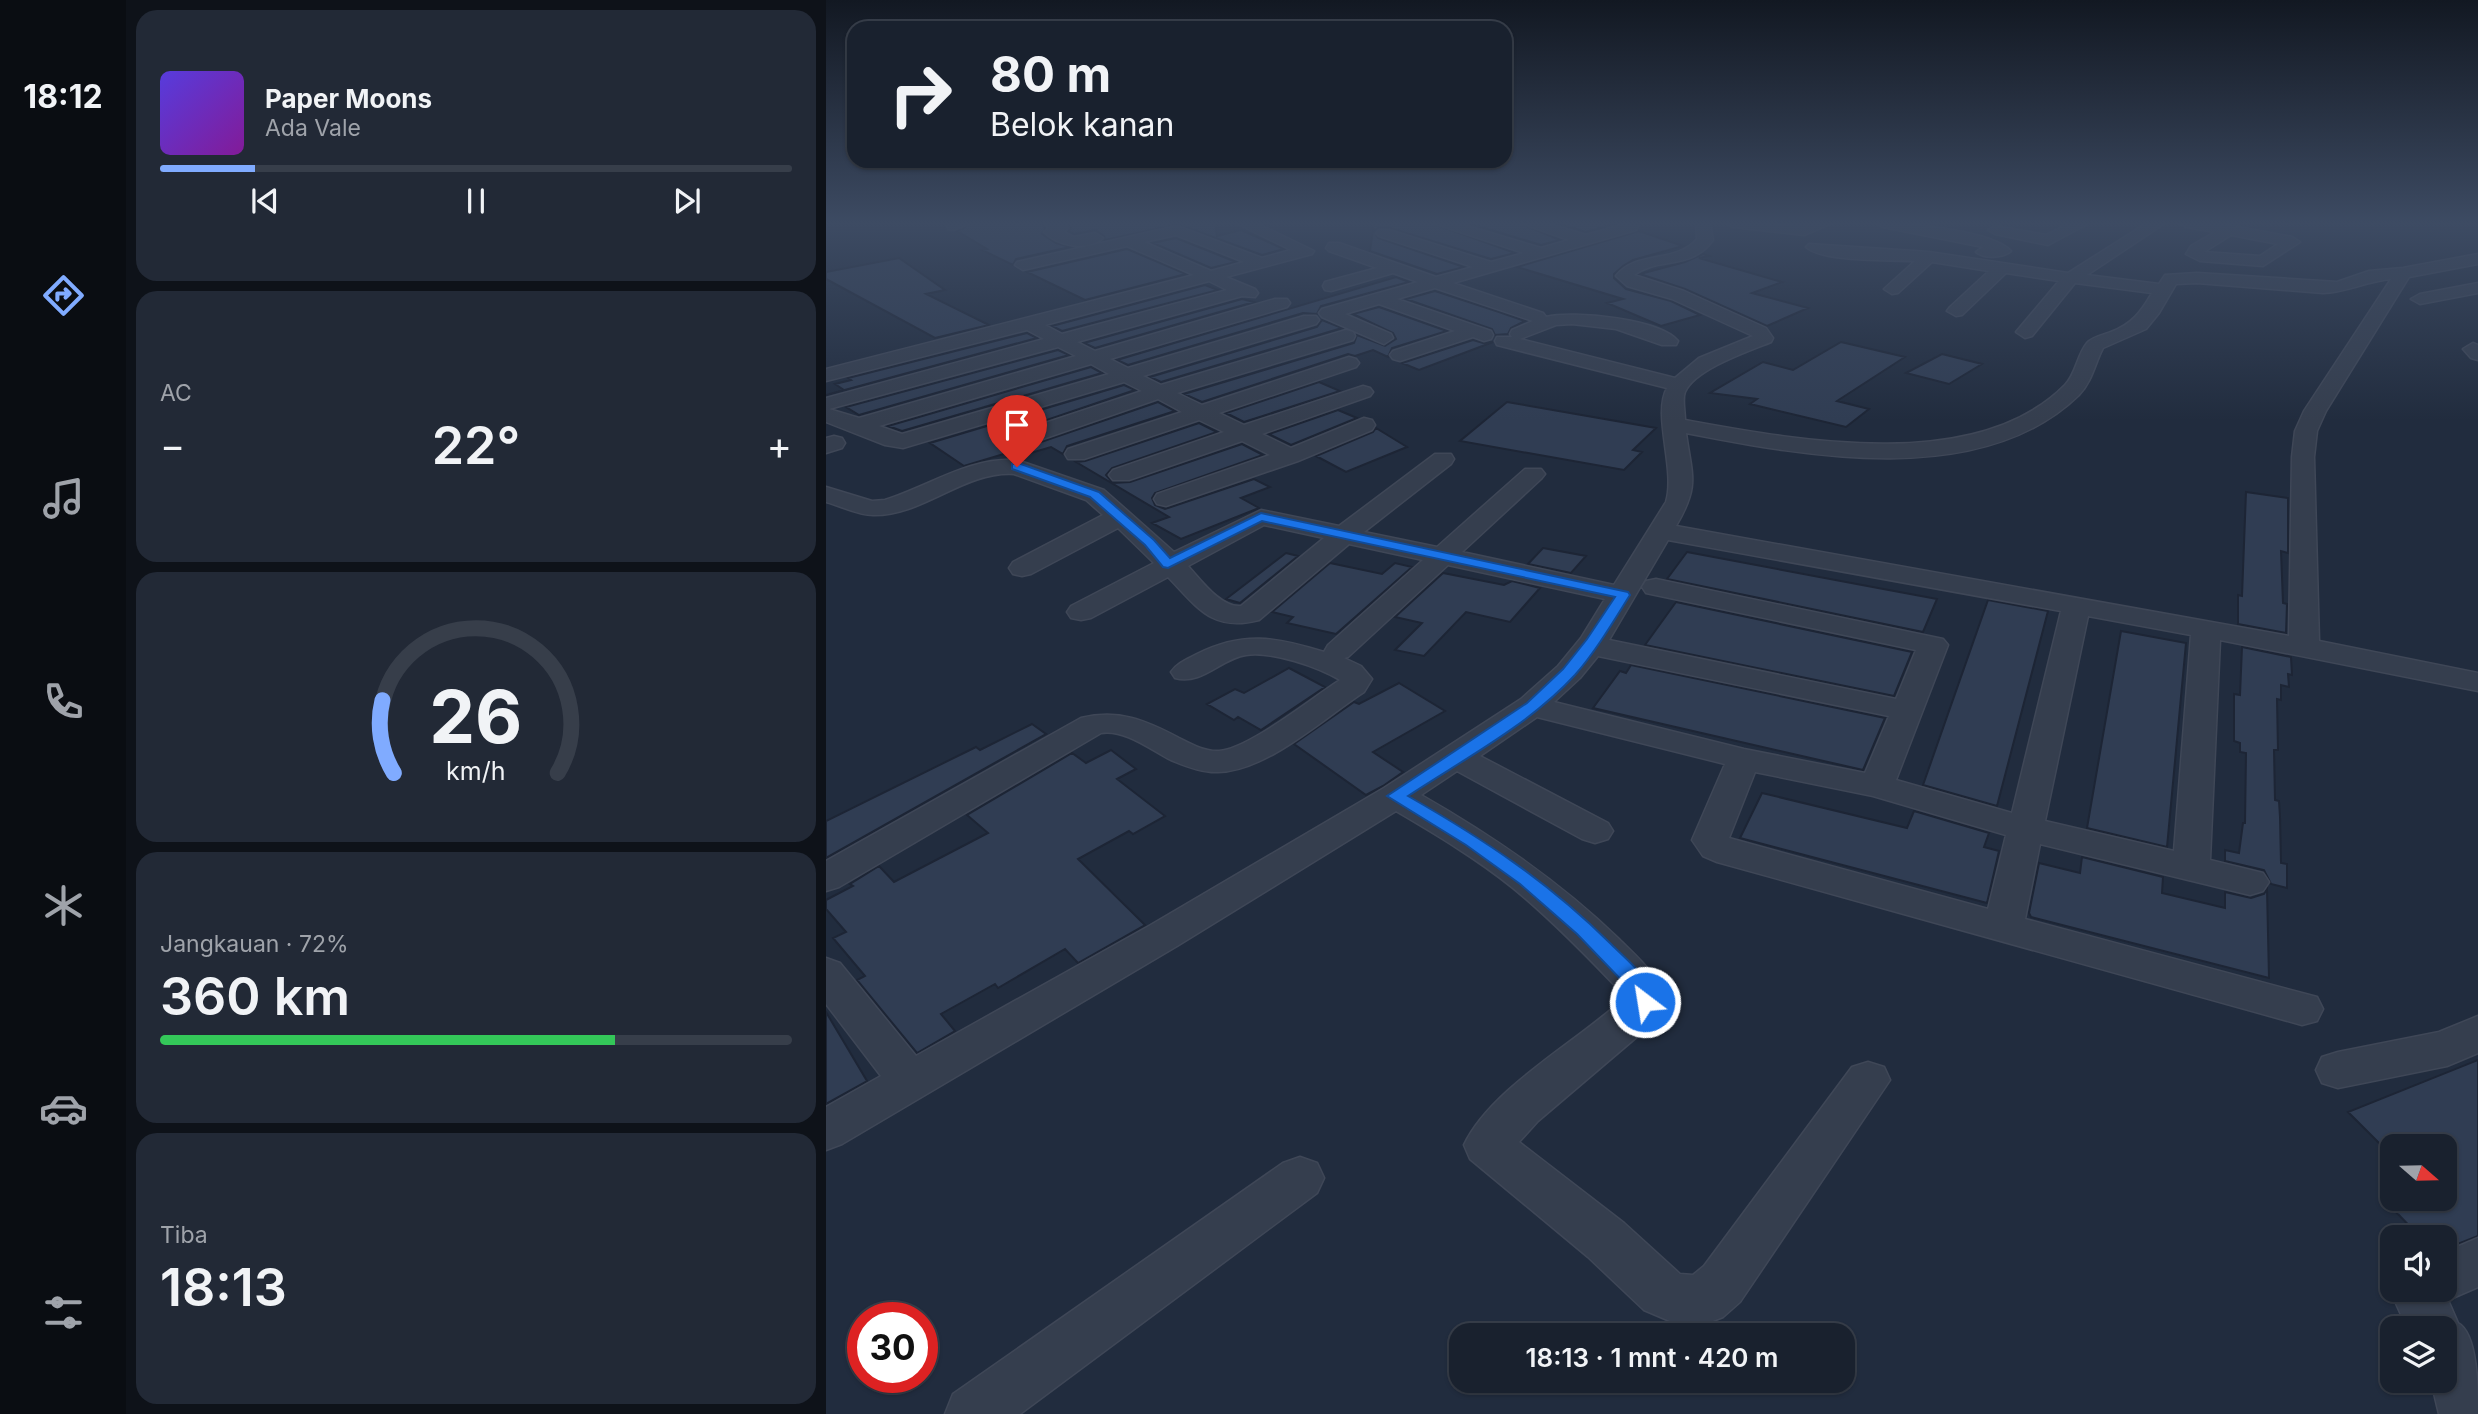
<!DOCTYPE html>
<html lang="id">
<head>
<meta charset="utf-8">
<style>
	body { margin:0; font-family:Inter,sans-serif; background:#222936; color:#f1f3f6; height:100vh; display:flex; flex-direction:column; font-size:26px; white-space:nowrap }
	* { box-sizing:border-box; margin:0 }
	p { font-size:23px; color:#9fa3aa }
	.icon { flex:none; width:38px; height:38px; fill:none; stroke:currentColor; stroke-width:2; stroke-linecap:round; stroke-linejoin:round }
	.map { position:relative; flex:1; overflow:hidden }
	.drawer { display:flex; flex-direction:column; gap:10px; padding:10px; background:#0e1219; width:700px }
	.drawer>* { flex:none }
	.guide { position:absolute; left:21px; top:21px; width:665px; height:147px; border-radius:21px; box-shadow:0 2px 5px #0004,0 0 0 2px #373e4a; background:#19212e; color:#f1f3f6; overflow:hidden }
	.needle { width:46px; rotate:110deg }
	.buttons { position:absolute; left:1554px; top:1134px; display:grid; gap:14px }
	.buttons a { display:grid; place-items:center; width:77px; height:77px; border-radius:14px; background:#19212e; box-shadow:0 2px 5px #0004,0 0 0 2px #373e4a; font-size:35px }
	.speed { position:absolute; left:21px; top:1302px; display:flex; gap:14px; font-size:35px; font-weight:700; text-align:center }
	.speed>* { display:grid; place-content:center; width:91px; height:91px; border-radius:50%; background:#19212e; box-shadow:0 2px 5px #0004,0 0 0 2px #373e4a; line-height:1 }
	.speed .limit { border:10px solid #d22; background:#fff; color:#111 }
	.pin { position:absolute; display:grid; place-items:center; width:60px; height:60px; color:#fff; margin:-72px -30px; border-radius:50% 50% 50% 0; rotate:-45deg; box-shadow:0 0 7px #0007 }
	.pin .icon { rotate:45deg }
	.me { position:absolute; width:77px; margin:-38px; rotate:329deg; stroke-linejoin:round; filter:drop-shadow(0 0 5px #0008) }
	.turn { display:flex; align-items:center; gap:24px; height:147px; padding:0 28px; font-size:32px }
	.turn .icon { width:91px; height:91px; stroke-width:2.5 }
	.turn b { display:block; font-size:49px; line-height:60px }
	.big { font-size:52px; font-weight:600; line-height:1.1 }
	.drawer .tile { flex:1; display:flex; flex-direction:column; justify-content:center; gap:10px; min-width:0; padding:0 24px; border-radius:21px; background:#222936 }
	.drawer .dial { align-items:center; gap:0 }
	.dial svg { height:182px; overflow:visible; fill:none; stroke:#373e4a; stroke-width:7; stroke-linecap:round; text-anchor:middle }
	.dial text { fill:#f1f3f6; stroke:none }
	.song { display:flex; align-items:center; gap:21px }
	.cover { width:84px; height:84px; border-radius:10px; background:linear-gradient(135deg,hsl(250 70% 55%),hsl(290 70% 35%)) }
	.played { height:7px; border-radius:4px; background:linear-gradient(90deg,#80abff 15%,#373e4a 15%) }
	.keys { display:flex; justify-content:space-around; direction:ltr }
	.heat { display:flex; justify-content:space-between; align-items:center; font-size:38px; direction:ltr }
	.charge { height:10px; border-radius:5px; background:linear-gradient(90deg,#34c759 72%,#373e4a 0) }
	.trip { position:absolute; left:623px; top:1323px; width:406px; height:70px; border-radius:21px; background:#19212e; box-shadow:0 2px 5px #0004,0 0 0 2px #373e4a; font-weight:600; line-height:70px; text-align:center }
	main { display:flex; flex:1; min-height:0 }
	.dock { display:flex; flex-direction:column; width:126px; justify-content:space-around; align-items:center; background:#0a0d12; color:#9fa3aa }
	.dock .icon { width:49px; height:49px }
	.dock .selected { color:#80abff }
	.dock b { font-size:32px; color:#f1f3f6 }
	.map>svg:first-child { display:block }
	.building { fill:#303d53; stroke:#1d2535; stroke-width:2 }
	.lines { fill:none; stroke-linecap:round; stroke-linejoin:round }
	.minor-casing { stroke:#3f4757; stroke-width:3 }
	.minor { fill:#353e4e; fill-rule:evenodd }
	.route { fill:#1a73e8; stroke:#114b97; stroke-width:2 }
</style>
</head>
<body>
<main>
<nav class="dock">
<b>18:12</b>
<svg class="icon selected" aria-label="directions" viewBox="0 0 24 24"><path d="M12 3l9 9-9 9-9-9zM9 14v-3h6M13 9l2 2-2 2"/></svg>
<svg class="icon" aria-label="music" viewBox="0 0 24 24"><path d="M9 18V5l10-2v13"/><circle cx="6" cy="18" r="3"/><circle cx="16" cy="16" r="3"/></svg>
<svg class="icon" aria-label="phone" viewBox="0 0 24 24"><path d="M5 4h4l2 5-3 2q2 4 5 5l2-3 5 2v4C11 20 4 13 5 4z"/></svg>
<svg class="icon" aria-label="climate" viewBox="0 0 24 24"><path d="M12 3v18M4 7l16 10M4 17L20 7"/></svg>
<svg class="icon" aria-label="car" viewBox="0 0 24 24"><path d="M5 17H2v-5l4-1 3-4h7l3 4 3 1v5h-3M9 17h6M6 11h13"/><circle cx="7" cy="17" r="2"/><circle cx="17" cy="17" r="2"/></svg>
<svg class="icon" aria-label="filters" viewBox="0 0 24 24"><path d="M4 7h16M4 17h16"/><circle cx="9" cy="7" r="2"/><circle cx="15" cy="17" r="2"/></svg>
</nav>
<section class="drawer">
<div class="tile">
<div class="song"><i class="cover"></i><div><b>Paper Moons</b><p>Ada Vale</p></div></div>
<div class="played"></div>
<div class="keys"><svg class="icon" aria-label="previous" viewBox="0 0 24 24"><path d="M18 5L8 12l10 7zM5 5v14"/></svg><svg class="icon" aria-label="pause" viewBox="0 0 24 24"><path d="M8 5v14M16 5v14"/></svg><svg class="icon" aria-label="next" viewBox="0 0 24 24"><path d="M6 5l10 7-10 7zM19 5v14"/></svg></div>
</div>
<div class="tile"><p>AC</p>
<div class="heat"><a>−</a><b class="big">22°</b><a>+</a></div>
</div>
<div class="tile dial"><svg viewBox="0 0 100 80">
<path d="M14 69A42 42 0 1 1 86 69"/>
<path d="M14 69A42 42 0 0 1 9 37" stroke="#80abff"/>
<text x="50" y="56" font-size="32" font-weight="700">26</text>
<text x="50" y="72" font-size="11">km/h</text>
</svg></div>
<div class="tile"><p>Jangkauan · 72%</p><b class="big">360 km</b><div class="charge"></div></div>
<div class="tile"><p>Tiba</p><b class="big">18:13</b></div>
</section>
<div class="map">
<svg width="1652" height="1414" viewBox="0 0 1652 1414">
	<rect width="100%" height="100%" fill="#212c3e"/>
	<!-- building -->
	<path class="building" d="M147,223H216L219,228L216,234L230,243L244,247L190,259L187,265L156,250L161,249L131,231Z
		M241,223H389L391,236L415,230L458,249L436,255L352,224L279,240L278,236L269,230L248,234L242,231L245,228Z
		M548,223H605L689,253L665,259L564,228L553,227L548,231L552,238L638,267L611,274L544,251Z
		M642,223H693L734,240L715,245Z
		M731,223H791L760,232Z
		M813,231L857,246L807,260L797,266L788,274V278L800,289L845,301L874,315L835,326L781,303L797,299L691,267Z
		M350,238L410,262L385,268L327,243Z
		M301,249L360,274L259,300L201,272Z
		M877,254L883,256L873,258L956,282L926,293L982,308L941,326L859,289L814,274L859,262Z
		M73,258L119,290L100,294L163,325L109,338L0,279V272Z
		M570,277L583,282L495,306L491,314L477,313L302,365L291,360Z
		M379,285L392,290L236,331L226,326Z
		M609,291L673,312L699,321L685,328L682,334L669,335L666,329L580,299Z
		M416,299L428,302L269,348L258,343Z
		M553,307L621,331L566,348L562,357L547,350L529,356L522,354L376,402L358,394L528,343L531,335L559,346L570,339L567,333L527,314Z
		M496,320L516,328L335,382L324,377L491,327Z
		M201,333L211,338L0,395L18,390L9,384L25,380L22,378Z
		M647,340L657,343L667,342L593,370L576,363Z
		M1015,342L1079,357L1011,401L1043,409L1020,427L924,404L931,399L884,393L937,362L967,370Z
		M232,350L243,355L33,415L20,407Z
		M1116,354L1156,364L1123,384L1080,373Z
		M265,367L276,373L76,431L62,426Z
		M493,382L514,391L418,422L400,413Z
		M298,385L309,390L197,428L193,436L198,443L215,442L332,402L349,411L241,446L237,454L225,447L191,457L184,452L138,466L104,443Z
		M681,402L830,428L807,450L816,452L798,470L634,441Z
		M512,410L531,418L465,445L443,434Z
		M373,423L391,432L286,468L280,475L287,483L304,482L416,444L437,455L329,493L326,498L329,505L339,509L428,479L444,487L415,498L433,508L355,539L326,523L343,517L250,462L259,461Z
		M550,428L581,447L520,472L490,456L547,432Z
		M1420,492L1462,498V553L1455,551L1457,603L1461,604L1460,633L1412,624V595L1416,596Z
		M717,548L760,556L745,573L702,564Z
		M861,552L1052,588L1111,599L1097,632L841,579Z
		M460,553L472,556L414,603L400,599Z
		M504,563L556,574L569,563L586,567L510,634L461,623L467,617L446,612Z
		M617,573L678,585L686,581L714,588L684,622L640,612L598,656L569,650L596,623L569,617Z
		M1162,600L1222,611L1171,806L1097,785Z
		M850,602L1086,652L1068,696L819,645Z
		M1295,631L1360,643L1341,847L1261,828Z
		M1416,647L1465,657L1466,675L1462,674L1463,687L1455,685V700L1451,699L1452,750H1448L1449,800L1453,801L1454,817L1455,863L1461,864V888L1445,884L1438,870L1399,861V850L1413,853L1417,823H1419L1420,753L1414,752V743L1408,741V694L1414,695Z
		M805,665L1059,718L1037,770L767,708L794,671L800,673Z
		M463,668L499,687L435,730L412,717L408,720L381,704L409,689L418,693Z
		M573,683L619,711L547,752L577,772L557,786L540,795L468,744L528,702L533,704Z
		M206,724L220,734L0,858V821L150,747L154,750Z
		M285,750L310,769L291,779L339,816L307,834L303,831L252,859L319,925L252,963L239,949L172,988L169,984L115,1014L129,1031L91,1053L31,980L39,976L7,938L20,932L0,909V900L27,886L24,884L53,866L68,882L162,833L141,815L246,753L260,763Z
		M936,793L1081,828L1088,811L1163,833L1158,847L1173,851L1161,903L914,838Z
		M1256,857L1337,877L1336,893L1399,908V892L1425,898L1438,894L1441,889L1443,978L1205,917L1203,913L1213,863L1254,873Z
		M0,1012L41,1081L0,1104Z
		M1652,1060V1236L1619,1249V1237H1594L1571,1213L1602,1199H1619V1146H1556L1522,1112Z"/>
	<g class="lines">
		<!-- minor casing -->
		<g class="minor-casing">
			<path id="minor" d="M121,223H145L127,230L122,229Z
				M218,223H237L242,228L238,232L248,237L269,233L277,238C261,252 232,246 218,232L223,228Z
				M410,223H430L488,251L486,254L400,277L429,289L432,293L429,297L416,296L251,342L269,351L449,299H461L464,303L461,307L284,359L302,368L478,316H490L493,320L490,324L317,376L335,385L520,330L527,332L529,336L527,340L351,393L376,405L523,357L530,359L533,363L530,367L393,413L418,425L537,386L544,388L547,392L544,396L436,434L465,448L538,418L546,420L549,425L546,430L472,461L340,506L331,504L328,499L331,494L444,455L416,441L303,480H287L283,475L287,470L398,432L373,420L258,459H242L239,454L242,449L356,412L332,399L214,440H198L195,435L198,430L316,391L298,382L77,448L59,445L0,422V398L218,339L201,330L0,381V369L368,275L301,246L197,270L189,265L191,262L351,226L436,258L465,250ZM350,235L418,262L385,271L318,242ZM383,281L401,290L236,334L219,325ZM232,347L250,356L33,418L3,409ZM265,364L283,374L76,434L53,426Z
				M607,223H631L715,248L743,240L695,223H720L760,235L802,223L810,224L812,227L810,230L627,283L717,313L720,317C747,310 835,319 852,341L850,345H836L790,329L746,324L730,325L694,339L849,378L873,358L927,336L846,299L801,286L790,276C810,250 850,264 871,239L870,223H884L887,240C864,271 834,256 808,275L858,291L940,328L947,338L945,342C923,351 869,369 859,392C856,399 859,411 859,420C969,440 1150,475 1239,385C1250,374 1251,355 1261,343C1266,337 1277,335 1285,332C1306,324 1315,312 1326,293L1249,283L1206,336L1199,338L1190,332L1233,281L1180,273L1136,315L1130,316L1121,311L1124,307L1163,271L1106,262L1072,293L1066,294L1058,289L1089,261C1065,260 996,262 980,247L983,244L1103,252L1242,273L1321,223H1339L1261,275L1333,284L1339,275L1371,273L1511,282L1543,271L1577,268L1652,254V264L1583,277L1500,411L1491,431L1488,457L1493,641L1652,673V691L1394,640L1384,860L1437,873L1443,882L1437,891L1424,895L1214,844L1199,919L1491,997L1497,1009L1491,1021L1476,1025L891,862L877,856L866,840L899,764L711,717L654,756L782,823L787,831L782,839L769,843L756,839L631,771L595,795C667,836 733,881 793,939C813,959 832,974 840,1002L826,1024L712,1121L693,1142L798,1223L854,1274L867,1275L878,1266L1026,1067L1042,1062L1058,1067L1064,1080L914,1302L897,1317L879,1324L858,1327L818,1310L762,1257L644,1159L638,1145C665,1088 751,1042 797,999L796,993C761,956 726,920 687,888C651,859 611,835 570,811L351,946L16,1144L0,1150V1107L55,1076L0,1004V958L14,963L90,1056L323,926L558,788L695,699L732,666L755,638L779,599L622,565L522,657L518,658L535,666L546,679L538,692C498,718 441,771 392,772C377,773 359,766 345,760C325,750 299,729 275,733L13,887L0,891V861L255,718C293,709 319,720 353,738C365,744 379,752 393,751C423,749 487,697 514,680C492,667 446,651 420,655C394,659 377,685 349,678L345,672C351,663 362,659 371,654C417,631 450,637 498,652L502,645L597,560L523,544L433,620C386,632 372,608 342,577L265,618L255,620L245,618L241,612L245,606L328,563L292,528L205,574L196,576L187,574L183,568L187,562L277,515L260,500L188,474C137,471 98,516 47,515C32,515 15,506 0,502V487L46,501L59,500C104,486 143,457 191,460L278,490L348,552L435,510L513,526L609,454H625L628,459L625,464L538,532L611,547L699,469H715L719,474L715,479L636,552L788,585L840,502C850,469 826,415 841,388L671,345L669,341L671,337H686L684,334L686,330L707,321L609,288L571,299L665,331L667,335L665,339L658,341L647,337L574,361L567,359L564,355L567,351L629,331L553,304L519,314L565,334L567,338L558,344L496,317L493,313L496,309L592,282L567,273L505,291L499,290L497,286L499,282L551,268L503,251L500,248L503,243H513L610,277L647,267L553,236L550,233L553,230H563L665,262L698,253ZM1565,279L1478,411L1469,431L1466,457L1463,636L850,526C874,485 866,477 860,433C979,456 1155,490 1253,395C1266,382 1269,363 1277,348L1320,329L1333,313L1350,284L1371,283L1497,293C1521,292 1541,281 1565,279ZM438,525L498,538L415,606C395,608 375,580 362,566ZM842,540L1235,611L1186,813L1070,780L1122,645L1117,639L830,579L820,581L816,587L820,593L1090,650L1070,699L783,640ZM1262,616L1365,635L1348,851L1219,821ZM772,656L777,657L1063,716L1039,773L918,749L728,702L754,678ZM929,772L1047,796L1180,835L1162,909L903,838Z
				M900,223L977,226L984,223H1006L978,235L907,227Z
				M1050,223C1079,223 1166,230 1185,251C1177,258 1158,259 1150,252L1157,247L1057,227Z
				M1244,223H1263L1222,245L1169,234L1162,230L1169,226L1220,235Z
				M1353,223H1390L1466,237L1474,242L1437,266L1374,261L1360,254L1365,246L1389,232L1360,227ZM1405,235L1452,244L1434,256L1378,252Z
				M1652,283V293L1594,304L1585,299L1594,294Z
				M1647,343L1652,345V360L1645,358L1637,349Z
				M8,436L16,438L19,443L16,448L0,453V438Z
				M1652,1016V1053L1621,1066L1512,1088L1496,1083L1490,1070L1496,1057L1512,1052L1613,1032Z
				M474,1157L491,1163L498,1178L491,1193L194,1414H119L127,1394L457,1163Z
				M1652,1238V1287L1622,1300L1632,1323C1652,1334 1652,1390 1652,1414H1613L1605,1381H1619V1328H1581L1568,1299L1570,1290H1619V1252Z"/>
		</g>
		<!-- minor -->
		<use href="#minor" class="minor"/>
	</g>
	<!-- sky -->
	<linearGradient id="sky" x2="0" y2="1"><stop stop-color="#121822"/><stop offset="0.53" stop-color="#3d4b63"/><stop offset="1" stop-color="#3d4b63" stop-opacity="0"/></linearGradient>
	<rect width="1652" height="421" fill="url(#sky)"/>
	<!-- route -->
	<path class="route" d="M186,464H195L273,492L328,540L344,558L435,513L802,592L804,595C787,622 770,651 749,675C703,725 638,759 582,796C659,840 721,881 785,944C803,962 823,976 829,1002L826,1007L819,1010L811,1007L805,990L751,934L694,884L640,845L561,796L701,703L737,669L761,639L789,597L436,521L342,568L337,567L319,545L264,497L186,469Z"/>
</svg>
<div class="buttons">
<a><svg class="needle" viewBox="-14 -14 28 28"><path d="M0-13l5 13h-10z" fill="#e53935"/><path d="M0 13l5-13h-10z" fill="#9fa3aa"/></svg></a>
<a><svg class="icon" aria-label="sound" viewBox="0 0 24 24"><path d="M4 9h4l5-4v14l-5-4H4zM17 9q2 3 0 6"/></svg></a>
<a><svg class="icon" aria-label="layers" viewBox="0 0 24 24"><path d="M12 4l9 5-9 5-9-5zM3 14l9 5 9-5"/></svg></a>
</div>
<div class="speed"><div class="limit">30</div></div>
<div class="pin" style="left:191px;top:467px;background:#d93025"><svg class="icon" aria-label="arrive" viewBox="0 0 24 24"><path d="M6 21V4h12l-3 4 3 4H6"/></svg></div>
<svg class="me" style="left:819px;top:1002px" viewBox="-20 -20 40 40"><circle r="17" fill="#1a73e8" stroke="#fff" stroke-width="3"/><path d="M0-11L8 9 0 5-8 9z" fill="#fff"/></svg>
<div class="trip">18:13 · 1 mnt · 420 m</div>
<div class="guide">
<div class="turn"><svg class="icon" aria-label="right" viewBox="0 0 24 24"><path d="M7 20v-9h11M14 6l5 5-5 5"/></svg><div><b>80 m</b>Belok kanan</div></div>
</div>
</div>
</main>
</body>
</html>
